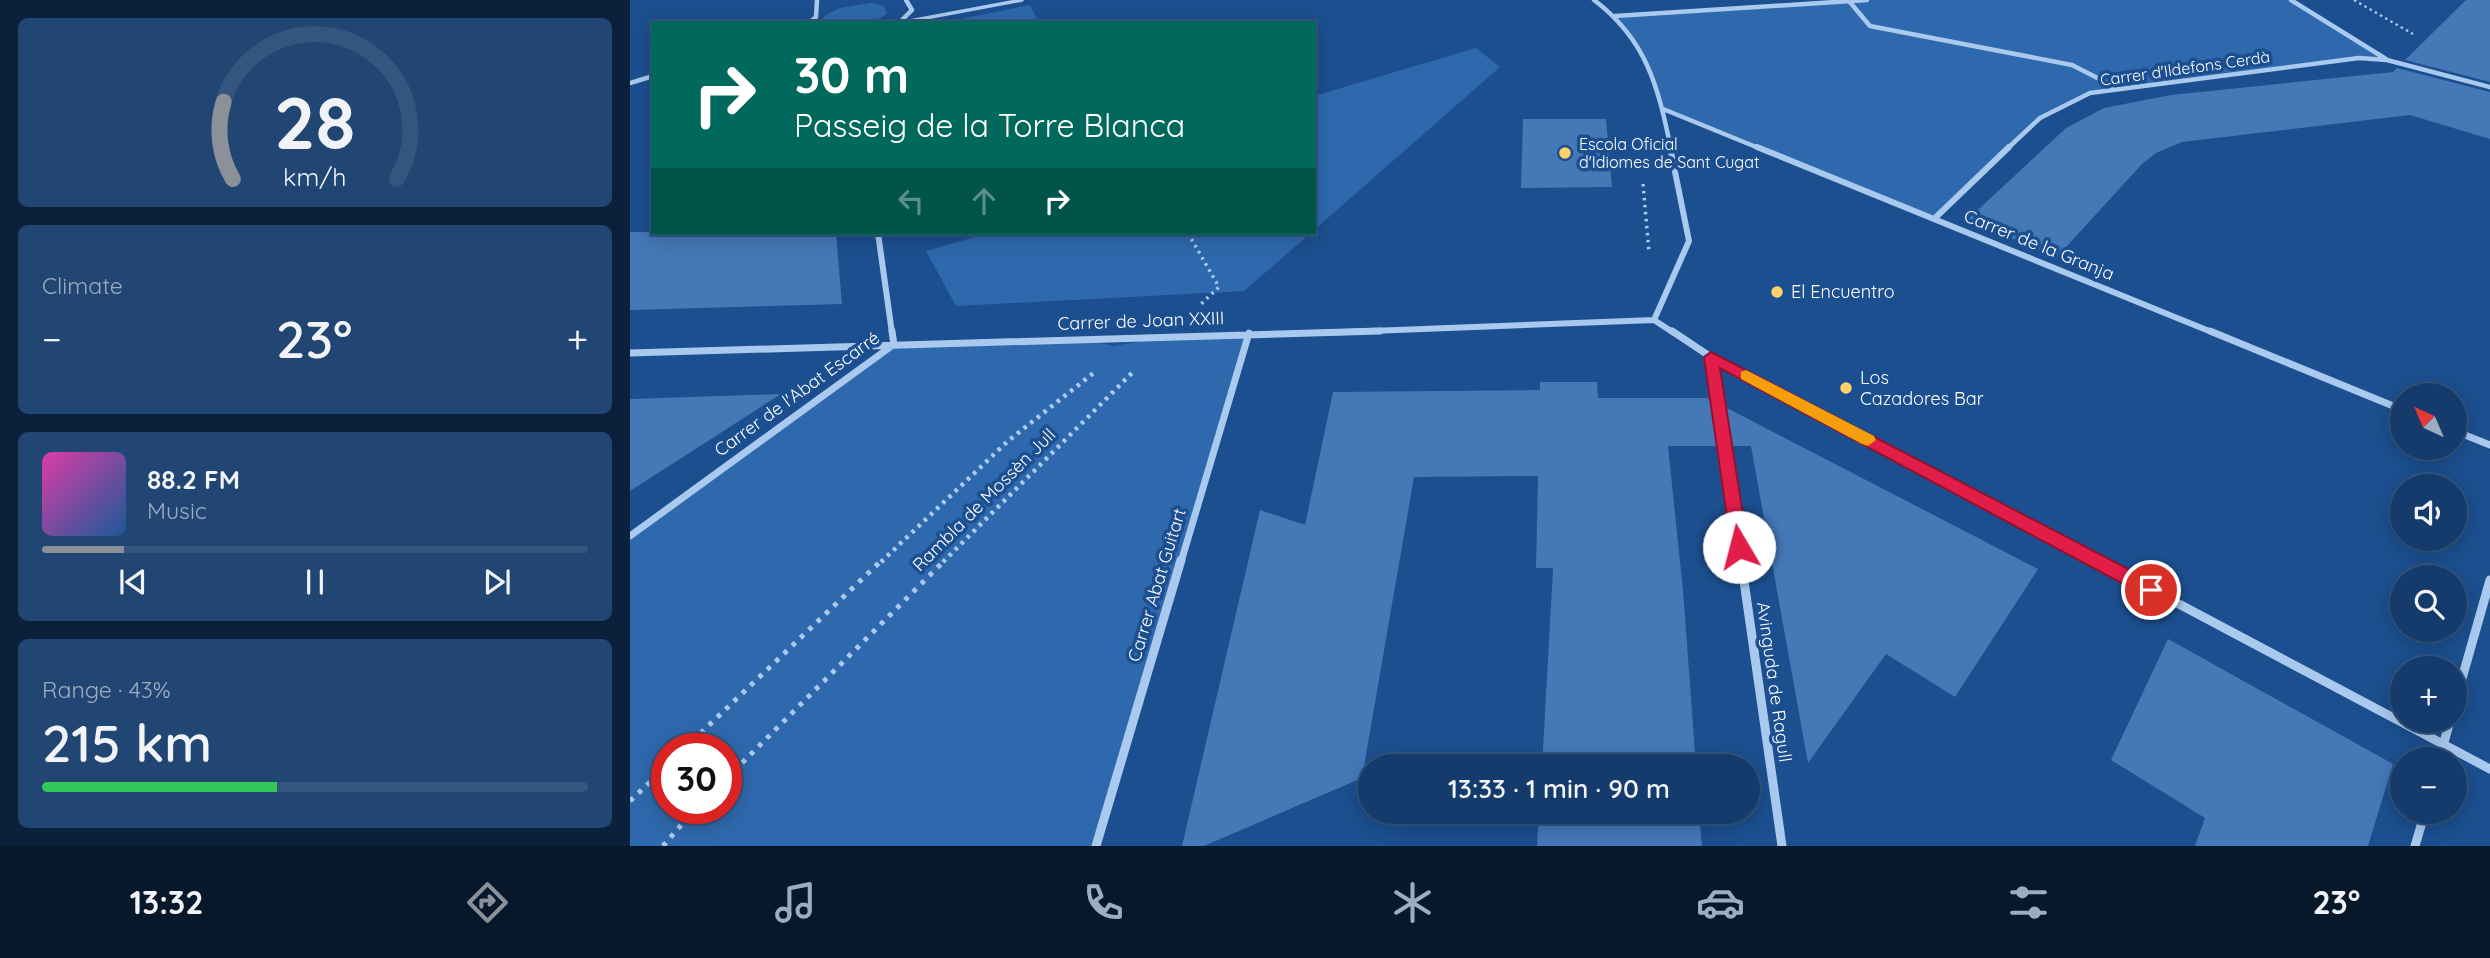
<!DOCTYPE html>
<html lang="en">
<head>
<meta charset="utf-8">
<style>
	body { margin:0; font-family:Quicksand,sans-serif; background:#214673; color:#f1f3f6; height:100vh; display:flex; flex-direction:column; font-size:26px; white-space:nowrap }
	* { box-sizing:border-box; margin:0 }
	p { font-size:23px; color:#9dadc1 }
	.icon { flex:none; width:38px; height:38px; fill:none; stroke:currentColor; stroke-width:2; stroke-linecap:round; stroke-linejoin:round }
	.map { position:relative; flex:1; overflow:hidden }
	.sheet { display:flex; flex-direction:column; gap:18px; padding:18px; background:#0b203b; width:630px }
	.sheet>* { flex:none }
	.guide { position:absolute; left:21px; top:21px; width:665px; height:214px; border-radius:0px; box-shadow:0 4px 18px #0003,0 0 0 2px #33557e; background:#00695c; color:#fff; overflow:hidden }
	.needle { width:46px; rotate:316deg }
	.tools { position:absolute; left:1760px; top:383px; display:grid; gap:14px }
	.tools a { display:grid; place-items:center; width:77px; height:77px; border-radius:50%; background:#143b6b; box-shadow:0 4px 18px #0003,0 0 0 2px #33557e; font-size:35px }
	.speed { position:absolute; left:21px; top:733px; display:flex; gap:14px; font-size:35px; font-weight:700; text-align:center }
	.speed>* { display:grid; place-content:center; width:91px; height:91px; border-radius:50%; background:#143b6b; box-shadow:0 4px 18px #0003,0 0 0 2px #33557e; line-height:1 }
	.speed .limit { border:10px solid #d22; background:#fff; color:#111 }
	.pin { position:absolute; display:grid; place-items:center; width:60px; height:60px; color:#fff; margin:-30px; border:4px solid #fff; border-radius:50%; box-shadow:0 2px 7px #0007 }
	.me { position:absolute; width:77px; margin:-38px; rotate:352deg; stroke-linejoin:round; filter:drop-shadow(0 0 5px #0008) }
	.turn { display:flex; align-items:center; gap:24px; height:147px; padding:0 28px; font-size:32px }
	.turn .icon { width:91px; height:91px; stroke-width:2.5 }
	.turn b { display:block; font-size:49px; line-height:60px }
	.lanes { display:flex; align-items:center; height:66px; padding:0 28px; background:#0003; justify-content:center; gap:35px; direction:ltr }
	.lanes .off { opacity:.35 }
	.big { font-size:52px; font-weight:600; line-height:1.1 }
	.sheet .tile { flex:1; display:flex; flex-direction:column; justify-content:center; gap:10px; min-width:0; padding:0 24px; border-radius:10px; background:#214673 }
	.sheet .dial { align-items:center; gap:0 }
	.dial svg { height:182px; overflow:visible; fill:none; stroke:#33557e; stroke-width:7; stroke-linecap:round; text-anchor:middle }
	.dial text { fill:#f1f3f6; stroke:none }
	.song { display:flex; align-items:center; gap:21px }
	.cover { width:84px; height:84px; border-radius:10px; background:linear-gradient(135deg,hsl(320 70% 55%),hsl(210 70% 35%)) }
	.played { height:7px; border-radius:4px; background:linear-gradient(90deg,#8c9099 15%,#33557e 15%) }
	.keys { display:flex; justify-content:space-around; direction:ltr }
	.heat { display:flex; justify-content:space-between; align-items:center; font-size:38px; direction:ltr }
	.charge { height:10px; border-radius:5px; background:linear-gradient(90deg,#34c759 43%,#33557e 0) }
	.trip { position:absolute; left:728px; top:754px; width:402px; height:70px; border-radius:35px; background:#143b6b; box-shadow:0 4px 18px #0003,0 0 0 2px #33557e; font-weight:600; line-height:70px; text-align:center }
	.tab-bar { display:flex; height:112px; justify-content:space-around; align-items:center; background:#08182b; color:#9dadc1 }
	.tab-bar .icon { width:49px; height:49px }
	.tab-bar .selected { color:#8c9099 }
	.tab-bar b { font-size:32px; color:#f1f3f6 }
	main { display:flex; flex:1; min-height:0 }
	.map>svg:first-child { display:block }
	.green { fill:#2e69ad; fill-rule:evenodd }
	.building { fill:#4478b7 }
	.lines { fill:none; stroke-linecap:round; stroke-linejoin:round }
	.path-far3 { stroke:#a9c9ee; stroke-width:2.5; stroke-dasharray:2.5 3.5; stroke-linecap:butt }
	.path-far2 { stroke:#a9c9ee; stroke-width:3.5; stroke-dasharray:2.5 4.5; stroke-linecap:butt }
	.path-far1 { stroke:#a9c9ee; stroke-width:4.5; stroke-dasharray:3.5 5; stroke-linecap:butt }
	.path { stroke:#a9c9ee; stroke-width:5; stroke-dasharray:4.5 7; stroke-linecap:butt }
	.service { stroke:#a9c9ee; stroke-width:3.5 }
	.pedestrian { stroke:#a9c9ee; stroke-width:4.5 }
	.minor-far3 { stroke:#a9c9ee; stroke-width:4.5 }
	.minor-far2 { stroke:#a9c9ee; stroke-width:6 }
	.minor-far1 { stroke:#a9c9ee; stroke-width:7 }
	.minor { stroke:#a9c9ee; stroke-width:9 }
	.route { fill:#e11d48; stroke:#92132f; stroke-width:2 }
	.slow { fill:#f59e0b }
	.poi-dot { fill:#ffd166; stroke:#1b4f8f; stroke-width:2.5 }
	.labels { text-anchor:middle; stroke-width:7; stroke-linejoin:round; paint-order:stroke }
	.far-street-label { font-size:16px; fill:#fff; stroke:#1b4f8f }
	.far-poi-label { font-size:16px; fill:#fff; stroke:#1b4f8f; text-anchor:start }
	.street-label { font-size:18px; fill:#fff; stroke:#1b4f8f }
	.poi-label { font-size:18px; fill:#fff; stroke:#1b4f8f; text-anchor:start }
</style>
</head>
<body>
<main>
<section class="sheet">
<div class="tile dial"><svg viewBox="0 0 100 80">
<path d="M14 69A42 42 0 1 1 86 69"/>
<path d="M14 69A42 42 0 0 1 10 35" stroke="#8c9099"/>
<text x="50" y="56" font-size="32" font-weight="700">28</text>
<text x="50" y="72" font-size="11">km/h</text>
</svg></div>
<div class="tile"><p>Climate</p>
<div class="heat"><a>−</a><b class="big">23°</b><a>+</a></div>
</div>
<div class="tile">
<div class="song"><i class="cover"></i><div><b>88.2 FM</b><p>Music</p></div></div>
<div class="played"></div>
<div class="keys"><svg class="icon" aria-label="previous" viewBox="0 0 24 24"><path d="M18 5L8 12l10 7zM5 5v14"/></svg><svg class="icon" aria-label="pause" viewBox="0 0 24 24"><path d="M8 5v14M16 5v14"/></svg><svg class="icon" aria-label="next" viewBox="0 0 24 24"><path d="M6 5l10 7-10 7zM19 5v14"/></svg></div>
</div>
<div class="tile"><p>Range · 43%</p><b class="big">215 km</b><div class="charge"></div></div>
</section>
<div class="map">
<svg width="1860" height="846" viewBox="0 0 1860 846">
	<rect width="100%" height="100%" fill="#1b4f8f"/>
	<!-- green -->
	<path class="green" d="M1237,0H1661L1757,60L1729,58L1460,93L1410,118L1304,219L1033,109L1015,57L985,16Z
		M241,3L254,6L257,14L241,23H192L194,16L210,8Z
		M400,5L409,23H311Z
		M846,48L870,67L684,230V96Z
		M359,233H681L614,291L326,306L296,251Z
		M619,333L600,385L463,846H0V533L264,345L454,339L484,346L539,336ZM37,749H96V808H37Z"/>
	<!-- building -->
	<path class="building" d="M1836,0H1860V82L1775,60Z
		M1767,68L1860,92V139L1780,115L1552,142L1526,153L1512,164L1427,257L1337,220L1436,128L1474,108L1541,95L1763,72Z
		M893,119H976L982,187L891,188Z
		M0,232L206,233L212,304L0,310Z
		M910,382H967L968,398H1076L1081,400L1088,446H1038L1053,590L1066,766H912L923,568H906L908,476L784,477L732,778L574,846H552L630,510L675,525L703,392L910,390Z
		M151,394L0,491V399Z
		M1095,407L1408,569L1325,697L1256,654L1178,763L1121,446H1100Z
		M1538,639L1763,764L1738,846H1565L1575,818L1481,760Z
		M909,812H1069L1072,846H907Z"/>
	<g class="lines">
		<!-- path-far3 -->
		<path class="path-far3" d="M1724,0L1783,34"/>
		<!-- path-far2 -->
		<path class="path-far2" d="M1013,184L1019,252
			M558,233L589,287L570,305"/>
		<!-- path-far1 -->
		<path class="path-far1" d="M251,562L378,441L466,371
			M313,562L504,371"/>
		<!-- path -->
		<path class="path" d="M54,749L252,560
			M96,779L315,560
			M0,801L37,766
			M33,846L66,808"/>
		<!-- service -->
		<path class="service" d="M269,23L392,0"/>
		<!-- pedestrian -->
		<path class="pedestrian" d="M1219,1L1240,26L1442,65L1487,88
			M269,23L282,10L276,0"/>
		<!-- minor-far3 -->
		<path class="minor-far3" d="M964,0C1017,40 1028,87 1041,149
			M1661,0L1756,59
			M985,16L1237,0
			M179,23L186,17L187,0
			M0,83L23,76
			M1033,109L1131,149
			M1377,149L1410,118L1460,93L1729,58L1757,60L1860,87"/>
		<!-- minor-far2 -->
		<path class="minor-far2" d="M1127,147L1584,333
			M1304,219L1379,147
			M248,233L262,333
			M1024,320L1059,241L1040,147
			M1024,320L1044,333
			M689,333L1024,320"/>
		<!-- minor-far1 -->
		<path class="minor-far1" d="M262,331L264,345
			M1042,331L1081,357L1469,562
			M1580,331L1773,410
			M0,353L750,331
			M1081,357L1111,562
			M1825,431L1860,445
			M0,536L263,345
			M551,562L619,333"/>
		<!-- minor -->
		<path class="minor" d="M1111,560L1152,846
			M1466,560L1860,769
			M1825,703L1860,580
			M1809,760L1820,721
			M466,846L551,560
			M1785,846L1795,812"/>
	</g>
	<!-- route -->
	<path class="route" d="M1081,352L1527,584L1530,590L1527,595H1514L1090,368L1118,547L1115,552H1102L1074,357Z"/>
	<!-- slow -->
	<path class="slow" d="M1116,370L1244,436L1246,440L1238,446L1232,444L1111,379V372Z"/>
	<!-- markers -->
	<g class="poi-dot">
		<circle cx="935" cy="153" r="7"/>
		<circle cx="1147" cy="292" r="7"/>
		<circle cx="1216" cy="388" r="7"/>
	</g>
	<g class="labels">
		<!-- far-street labels -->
		<g class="far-street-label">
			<text transform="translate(1555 68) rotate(-8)" y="6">Carrer d'Ildefons Cerdà</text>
		</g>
		<!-- far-poi labels -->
		<g class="far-poi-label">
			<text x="949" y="150">Escola Oficial<tspan x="949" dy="18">d'Idiomes de Sant Cugat</tspan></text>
		</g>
		<!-- street labels -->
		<g class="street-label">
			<text transform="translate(1409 245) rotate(22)" y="6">Carrer de la Granja</text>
			<text transform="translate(511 321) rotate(-2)" y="6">Carrer de Joan XXIII</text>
			<text transform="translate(167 394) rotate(-36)" y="6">Carrer de l'Abat Escarré</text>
			<text transform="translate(354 500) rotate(-45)" y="6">Rambla de Mossèn Jull</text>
			<text transform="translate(527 585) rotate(-73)" y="6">Carrer Abat Guitart</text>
			<text transform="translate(1144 682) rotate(82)" y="6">Avinguda de Ragull</text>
		</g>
		<!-- poi labels -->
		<g class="poi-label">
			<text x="1161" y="298">El Encuentro</text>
			<text x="1230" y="384">Los<tspan x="1230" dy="21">Cazadores Bar</tspan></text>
		</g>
	</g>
</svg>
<div class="tools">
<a><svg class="needle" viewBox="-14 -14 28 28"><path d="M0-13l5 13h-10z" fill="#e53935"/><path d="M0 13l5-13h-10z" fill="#9dadc1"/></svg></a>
<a><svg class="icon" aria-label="sound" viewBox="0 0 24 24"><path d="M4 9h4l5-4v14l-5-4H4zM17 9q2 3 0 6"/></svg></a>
<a><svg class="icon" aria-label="search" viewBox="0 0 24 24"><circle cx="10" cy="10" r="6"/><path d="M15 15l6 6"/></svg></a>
<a>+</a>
<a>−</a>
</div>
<div class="speed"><div class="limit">30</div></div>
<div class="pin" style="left:1521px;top:590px;background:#d93025"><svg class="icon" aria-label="arrive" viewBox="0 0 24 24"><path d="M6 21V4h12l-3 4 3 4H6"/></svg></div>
<svg class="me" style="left:1109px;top:547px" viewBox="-20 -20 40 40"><circle r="19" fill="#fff"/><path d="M0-13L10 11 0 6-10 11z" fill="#e11d48"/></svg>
<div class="trip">13:33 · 1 min · 90 m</div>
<div class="guide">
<div class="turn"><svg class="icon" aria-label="right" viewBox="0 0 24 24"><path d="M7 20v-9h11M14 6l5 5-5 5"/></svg><div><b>30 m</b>Passeig de la Torre Blanca</div></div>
<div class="lanes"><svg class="icon off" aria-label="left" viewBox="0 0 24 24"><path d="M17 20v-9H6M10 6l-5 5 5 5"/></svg><svg class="icon off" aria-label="ahead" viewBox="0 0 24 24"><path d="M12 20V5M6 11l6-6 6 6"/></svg><svg class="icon" aria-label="right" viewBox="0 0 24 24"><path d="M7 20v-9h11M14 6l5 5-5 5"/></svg></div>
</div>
</div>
</main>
<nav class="tab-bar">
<b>13:32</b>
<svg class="icon selected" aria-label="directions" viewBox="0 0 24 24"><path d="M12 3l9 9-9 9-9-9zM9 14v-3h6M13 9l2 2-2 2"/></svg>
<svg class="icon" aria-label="music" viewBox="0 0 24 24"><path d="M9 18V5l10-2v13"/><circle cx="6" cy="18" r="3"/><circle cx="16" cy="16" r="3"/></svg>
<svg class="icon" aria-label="phone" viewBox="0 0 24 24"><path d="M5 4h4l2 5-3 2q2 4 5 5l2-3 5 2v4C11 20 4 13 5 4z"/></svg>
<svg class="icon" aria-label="climate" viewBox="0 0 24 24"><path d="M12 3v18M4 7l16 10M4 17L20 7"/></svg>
<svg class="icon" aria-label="car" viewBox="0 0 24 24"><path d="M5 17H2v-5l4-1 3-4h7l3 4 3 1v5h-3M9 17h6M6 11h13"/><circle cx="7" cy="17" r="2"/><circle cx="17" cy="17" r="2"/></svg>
<svg class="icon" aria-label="filters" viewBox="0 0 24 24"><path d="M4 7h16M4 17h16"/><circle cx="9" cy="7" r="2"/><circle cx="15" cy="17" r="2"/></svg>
<b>23°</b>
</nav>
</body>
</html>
